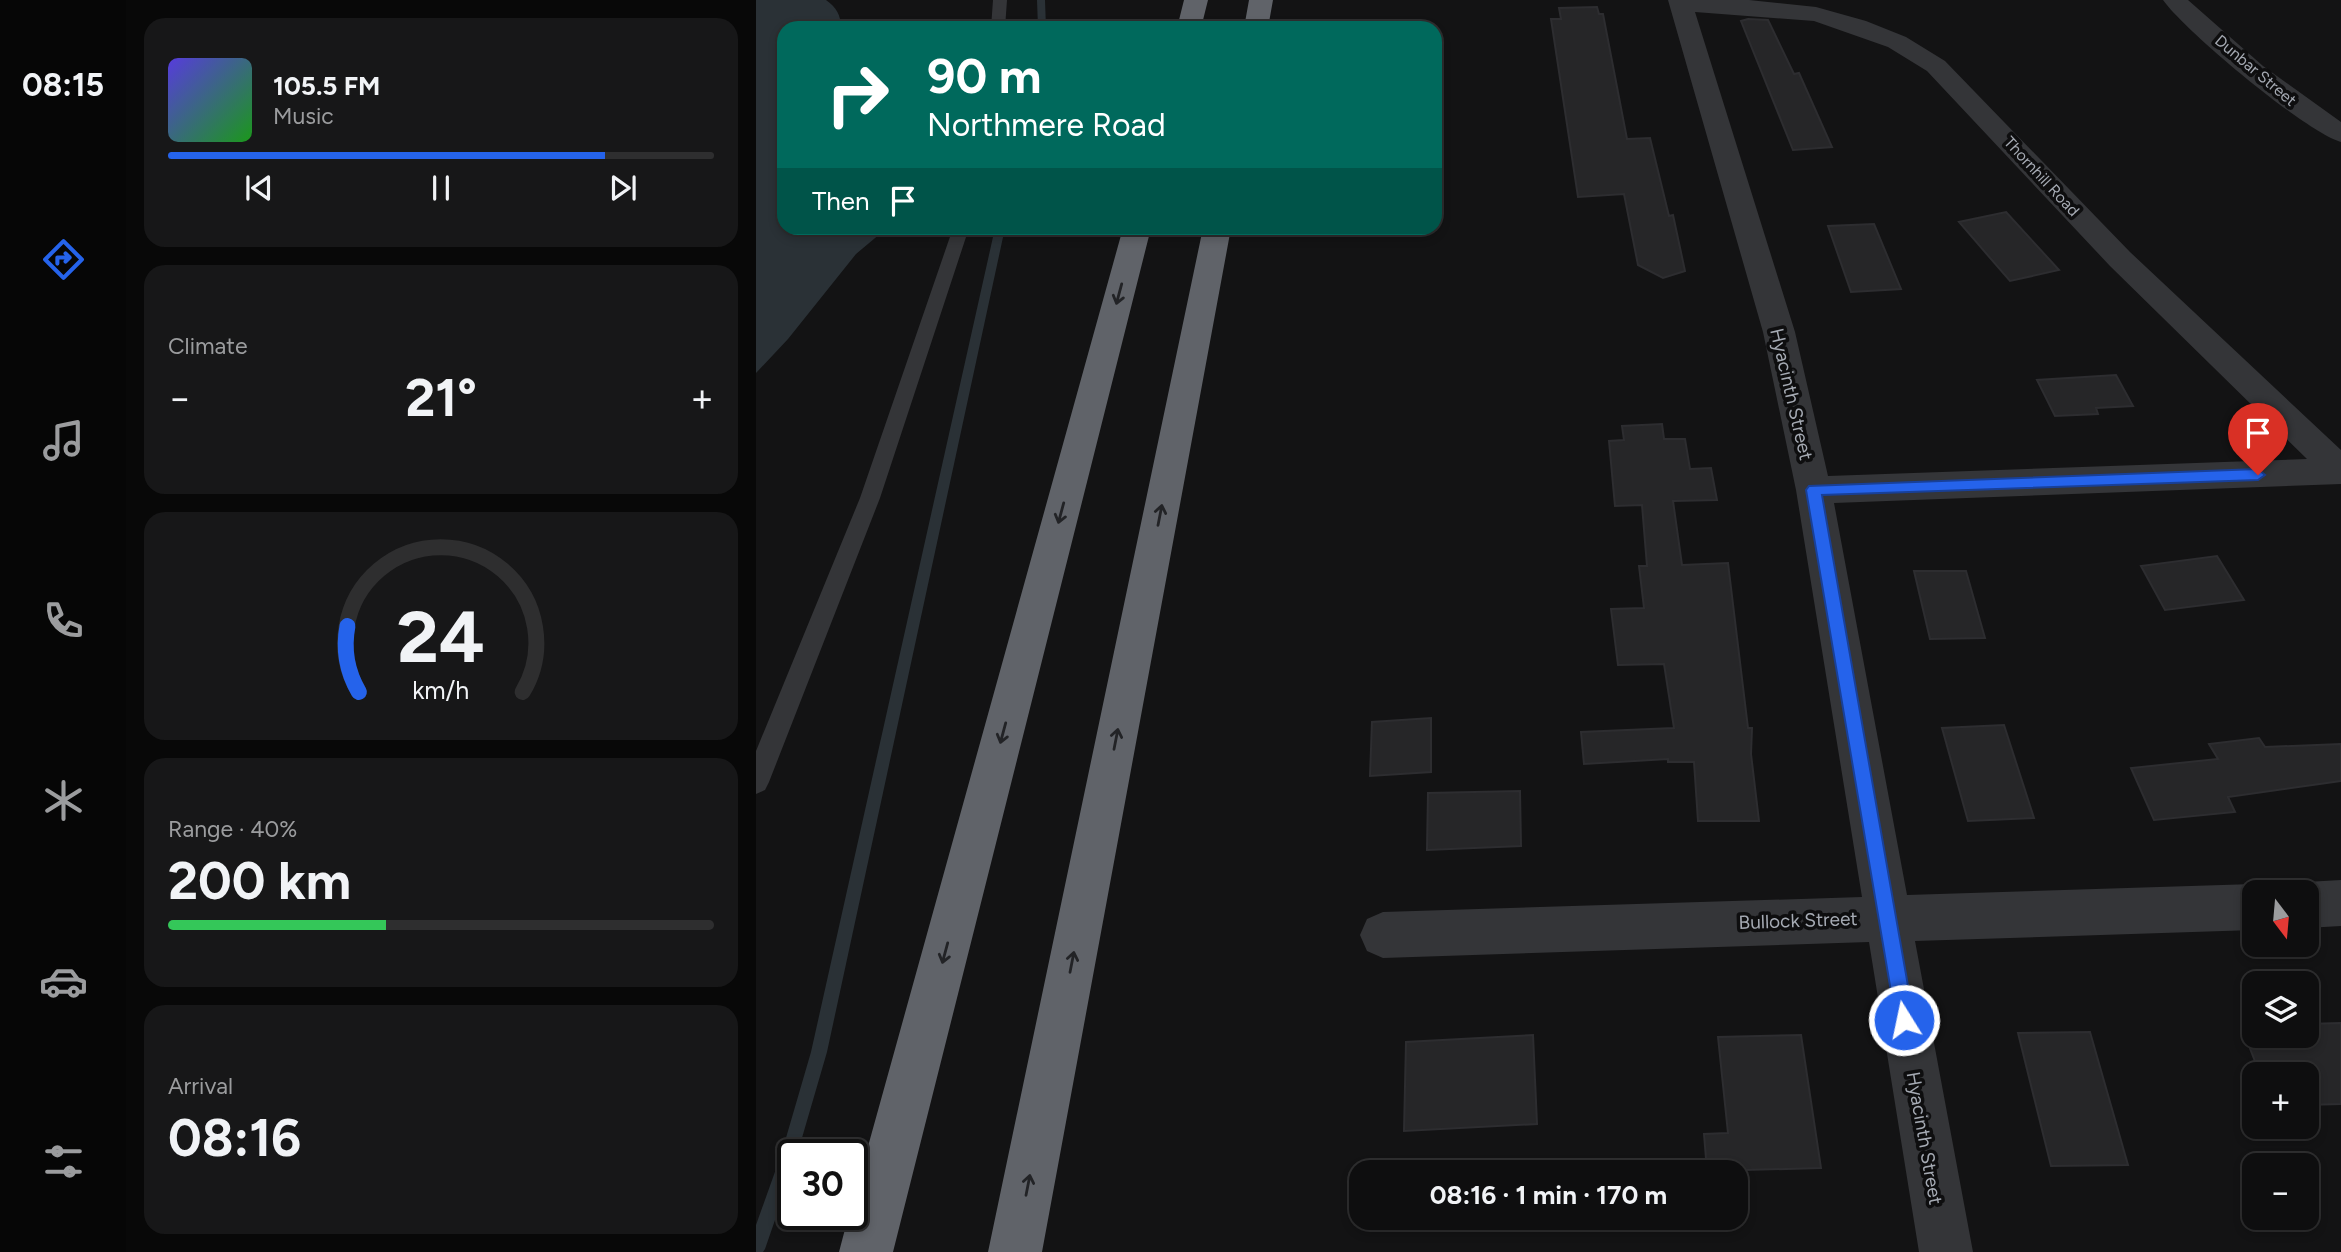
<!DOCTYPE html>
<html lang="en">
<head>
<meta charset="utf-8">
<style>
	body { margin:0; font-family:Figtree,sans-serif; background:#171718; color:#f1f3f6; height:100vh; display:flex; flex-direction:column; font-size:26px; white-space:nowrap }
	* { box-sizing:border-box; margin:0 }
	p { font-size:23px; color:#9b9c9e }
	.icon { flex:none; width:38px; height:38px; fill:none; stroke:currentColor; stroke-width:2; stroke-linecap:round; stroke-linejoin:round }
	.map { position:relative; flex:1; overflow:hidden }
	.sheet { display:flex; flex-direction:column; gap:18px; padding:18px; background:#080808; width:630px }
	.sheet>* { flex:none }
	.banner { position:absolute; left:21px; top:21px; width:665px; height:214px; border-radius:21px; box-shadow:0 4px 10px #0003,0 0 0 2px #2e2e2f; background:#00695c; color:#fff; overflow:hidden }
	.needle { width:46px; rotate:164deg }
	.controls { position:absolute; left:1486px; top:880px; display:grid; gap:14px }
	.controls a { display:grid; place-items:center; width:77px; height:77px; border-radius:14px; background:#0e0e0f; box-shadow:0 4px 10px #0003,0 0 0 2px #2e2e2f; font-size:35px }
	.speed { position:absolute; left:21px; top:1139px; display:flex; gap:14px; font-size:35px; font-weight:700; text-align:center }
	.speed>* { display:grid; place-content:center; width:91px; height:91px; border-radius:50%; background:#0e0e0f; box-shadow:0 4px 10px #0003,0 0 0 2px #2e2e2f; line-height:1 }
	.speed .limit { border:4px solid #111; border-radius:10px; background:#fff; color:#111 }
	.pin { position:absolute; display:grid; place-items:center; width:60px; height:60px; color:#fff; margin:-72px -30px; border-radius:50% 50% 50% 0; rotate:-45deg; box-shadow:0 0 7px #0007 }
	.pin .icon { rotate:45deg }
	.me { position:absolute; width:77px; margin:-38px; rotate:350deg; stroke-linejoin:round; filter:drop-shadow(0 0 5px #0008) }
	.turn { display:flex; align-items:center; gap:24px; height:147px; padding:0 35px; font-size:32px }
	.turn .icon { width:91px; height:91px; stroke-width:2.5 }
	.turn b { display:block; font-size:49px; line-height:60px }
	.then { display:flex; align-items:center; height:66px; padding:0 35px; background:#0003; gap:14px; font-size:26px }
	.big { font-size:52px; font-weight:700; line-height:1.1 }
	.sheet .tile { flex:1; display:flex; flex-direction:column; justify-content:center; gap:10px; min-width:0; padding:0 24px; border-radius:21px; background:#171718 }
	.sheet .dial { align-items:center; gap:0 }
	.dial svg { height:182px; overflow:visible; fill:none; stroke:#2e2e2f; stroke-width:7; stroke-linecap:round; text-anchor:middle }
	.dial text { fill:#f1f3f6; stroke:none }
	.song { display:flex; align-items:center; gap:21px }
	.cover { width:84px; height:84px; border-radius:10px; background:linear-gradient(135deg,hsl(250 70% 55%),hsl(120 70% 35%)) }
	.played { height:7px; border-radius:4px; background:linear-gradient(90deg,#2563eb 80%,#2e2e2f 80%) }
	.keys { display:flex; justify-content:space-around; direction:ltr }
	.heat { display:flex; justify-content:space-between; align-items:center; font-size:38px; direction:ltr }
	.charge { height:10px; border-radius:5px; background:linear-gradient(90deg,#34c759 40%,#2e2e2f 0) }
	.trip { position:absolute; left:593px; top:1160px; width:399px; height:70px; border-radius:21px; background:#0e0e0f; box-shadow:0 4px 10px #0003,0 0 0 2px #2e2e2f; font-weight:700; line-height:70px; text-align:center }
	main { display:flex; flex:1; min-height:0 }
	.tab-bar { display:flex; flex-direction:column; width:126px; justify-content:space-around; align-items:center; background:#060606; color:#9b9c9e }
	.tab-bar .icon { width:49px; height:49px }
	.tab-bar .current { color:#2563eb }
	.tab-bar b { font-size:32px; color:#f1f3f6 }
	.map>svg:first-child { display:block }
	.water { fill:#2a3136 }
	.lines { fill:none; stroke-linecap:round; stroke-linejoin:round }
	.stream { fill:#2a3136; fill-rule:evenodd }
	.building { fill:#262628; stroke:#2d2d30; stroke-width:2 }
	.lane { fill:#343538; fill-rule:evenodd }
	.street { fill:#343538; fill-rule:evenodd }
	.highway { fill:#606369; fill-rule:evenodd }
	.oneway { stroke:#222326 }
	.route { fill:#2563eb; stroke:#184099; stroke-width:2 }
	.labels { text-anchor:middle; stroke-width:7; stroke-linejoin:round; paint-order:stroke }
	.far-street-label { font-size:16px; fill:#a5aab3; stroke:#0e0e0f }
	.street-label { font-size:19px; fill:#a5aab3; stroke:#0e0e0f }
</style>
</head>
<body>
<main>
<nav class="tab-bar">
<b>08:15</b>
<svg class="icon current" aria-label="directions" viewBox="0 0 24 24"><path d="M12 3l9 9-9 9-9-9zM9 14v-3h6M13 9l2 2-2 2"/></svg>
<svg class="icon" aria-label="music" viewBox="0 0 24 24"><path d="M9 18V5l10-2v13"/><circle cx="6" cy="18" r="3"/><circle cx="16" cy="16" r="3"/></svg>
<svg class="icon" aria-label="phone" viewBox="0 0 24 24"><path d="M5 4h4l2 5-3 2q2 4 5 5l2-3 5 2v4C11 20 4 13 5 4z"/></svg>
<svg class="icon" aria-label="climate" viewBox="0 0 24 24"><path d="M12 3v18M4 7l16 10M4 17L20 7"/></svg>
<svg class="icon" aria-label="car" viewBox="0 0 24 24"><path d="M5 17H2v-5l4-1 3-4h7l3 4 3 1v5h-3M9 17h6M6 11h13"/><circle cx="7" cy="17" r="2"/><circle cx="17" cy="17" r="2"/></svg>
<svg class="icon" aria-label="filters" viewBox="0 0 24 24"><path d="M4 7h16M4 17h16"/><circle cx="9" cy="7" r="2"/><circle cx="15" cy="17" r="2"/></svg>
</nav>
<section class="sheet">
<div class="tile">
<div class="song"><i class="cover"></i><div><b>105.5 FM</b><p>Music</p></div></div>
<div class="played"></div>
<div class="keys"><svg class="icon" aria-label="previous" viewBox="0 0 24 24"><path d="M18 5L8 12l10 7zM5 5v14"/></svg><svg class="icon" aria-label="pause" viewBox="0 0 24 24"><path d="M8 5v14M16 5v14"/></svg><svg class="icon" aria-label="next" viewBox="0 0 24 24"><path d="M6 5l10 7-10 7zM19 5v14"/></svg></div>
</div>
<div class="tile"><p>Climate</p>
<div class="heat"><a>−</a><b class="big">21°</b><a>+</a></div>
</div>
<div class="tile dial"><svg viewBox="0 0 100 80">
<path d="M14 69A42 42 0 1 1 86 69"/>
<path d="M14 69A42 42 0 0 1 9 40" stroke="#2563eb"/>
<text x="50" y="56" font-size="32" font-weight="700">24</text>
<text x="50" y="72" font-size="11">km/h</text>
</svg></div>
<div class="tile"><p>Range · 40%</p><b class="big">200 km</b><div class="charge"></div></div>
<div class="tile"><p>Arrival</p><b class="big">08:16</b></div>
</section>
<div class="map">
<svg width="1585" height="1252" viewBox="0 0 1585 1252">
	<rect width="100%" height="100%" fill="#131314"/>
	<!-- water -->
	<path class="water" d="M0,0H70C80,7 85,15 85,28H28V228H131L100,254L32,339L0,373Z"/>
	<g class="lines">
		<!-- stream -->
		<path class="stream" d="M281,0H289L290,28H282Z
			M239,228H249L71,1052L41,1155H37V1168L9,1249L7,1252H0V1225L25,1155L55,1052Z"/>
	</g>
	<!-- building -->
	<path class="building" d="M841,7L843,14H847L871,139L894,138L913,216L917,215L929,271L907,278L882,265L868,194L822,197L795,19H805L803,8Z
		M992,19L1012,20L1038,74L1043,73L1076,147L1037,150L985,21Z
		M1250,212L1303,270L1254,281L1203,222Z
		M1118,224L1145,289L1095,292L1072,226Z
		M1360,375L1377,406L1340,408L1342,414L1299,416L1281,380Z
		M906,424L908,439H929L934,469L955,468L961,500L917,501L926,565L972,563L992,728H996L995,754L1003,821H942L938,762H912V759L828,764L825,732L918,728L908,664L862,665L855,609L888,608L883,566H891L886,505L859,506L853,441L868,440L866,426Z
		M1461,556L1488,600L1409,610L1385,566Z
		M1158,571H1210L1229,638L1174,639Z
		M675,718V772L614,776L616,722Z
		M1248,725L1278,818L1212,821L1186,728Z
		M1503,738L1509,747L1585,744V781L1472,797L1479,812L1398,820L1375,768L1462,759L1453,744Z
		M764,791L765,846L671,850L672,793Z
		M1585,1023V1104L1550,1105V1074H1504L1486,1028H1498V1036H1550V1024Z
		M1334,1032L1372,1165L1295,1166L1262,1033Z
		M777,1035L781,1124L648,1131L650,1042Z
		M1045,1035L1065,1168L951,1171L948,1134L972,1133L962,1037Z"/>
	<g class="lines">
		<!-- lane -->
		<path class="lane" d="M237,0H251L249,28H235Z
			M197,228H213L124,498L13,782L9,790L0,794V751L104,498Z"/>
		<!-- street -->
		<path class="street" d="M912,0H993L1060,7L1110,21L1150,37L1189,61L1374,252L1585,450V484L1078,503L1151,895L1498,884L1515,892H1498V930L1159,941L1217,1252H1163L1113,942L627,958L611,951L604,935L611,919L627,912L1106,897L1040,490L1007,332ZM939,12L1058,21L1132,47L1171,71L1354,266L1551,459L1072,476L1039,332Z
			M1407,0H1432L1507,66L1585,122V142C1551,133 1429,31 1407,0Z
			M1585,880V926L1550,928V892H1532L1534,889L1550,882Z"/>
		<!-- highway -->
		<path class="highway" d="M428,0H452L445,28H421Z
			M493,0H517L512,28H488Z
			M367,228H395L137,1252H83L93,1214H96V1204Z
			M447,228H475L286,1252H232Z"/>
	</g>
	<!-- one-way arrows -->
	<defs><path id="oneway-shaft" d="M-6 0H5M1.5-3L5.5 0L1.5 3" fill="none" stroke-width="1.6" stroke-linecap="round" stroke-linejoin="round" transform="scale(1.75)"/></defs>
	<g class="oneway">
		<use href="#oneway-shaft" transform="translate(363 294) rotate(105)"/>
		<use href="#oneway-shaft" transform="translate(305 513) rotate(105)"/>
		<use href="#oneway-shaft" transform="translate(404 515) rotate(-79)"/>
		<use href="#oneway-shaft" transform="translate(247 733) rotate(105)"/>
		<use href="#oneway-shaft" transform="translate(360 739) rotate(-79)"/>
		<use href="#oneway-shaft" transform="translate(189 953) rotate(105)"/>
		<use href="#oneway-shaft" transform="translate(316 962) rotate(-79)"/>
		<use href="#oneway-shaft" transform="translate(272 1185) rotate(-79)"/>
	</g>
	<!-- route -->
	<path class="route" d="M1502,469L1509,475L1502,480L1066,495L1158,1020L1155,1027L1148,1030L1141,1027L1050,490L1053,486Z"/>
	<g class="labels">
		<!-- far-street labels -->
		<g class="far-street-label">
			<text transform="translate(1500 70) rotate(40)" y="6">Dunbar Street</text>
			<text transform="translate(1286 176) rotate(47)" y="6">Thornhill Road</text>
		</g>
		<!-- street labels -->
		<g class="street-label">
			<text transform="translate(1036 394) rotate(77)" y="7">Hyacinth Street</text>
			<text transform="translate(1042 920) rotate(-2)" y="7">Bullock Street</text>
			<text transform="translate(1169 1138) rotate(80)" y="7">Hyacinth Street</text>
		</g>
	</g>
</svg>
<div class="controls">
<a><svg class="needle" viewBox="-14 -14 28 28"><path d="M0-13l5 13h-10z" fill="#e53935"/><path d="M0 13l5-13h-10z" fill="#9b9c9e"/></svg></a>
<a><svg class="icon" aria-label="layers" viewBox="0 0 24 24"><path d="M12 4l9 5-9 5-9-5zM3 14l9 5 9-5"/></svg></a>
<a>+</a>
<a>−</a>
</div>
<div class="speed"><div class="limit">30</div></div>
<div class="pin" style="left:1502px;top:475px;background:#d93025"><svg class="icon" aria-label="arrive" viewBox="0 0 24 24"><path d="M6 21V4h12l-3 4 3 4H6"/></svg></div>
<svg class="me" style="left:1148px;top:1020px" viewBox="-20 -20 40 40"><circle r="17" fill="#2563eb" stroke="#fff" stroke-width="3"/><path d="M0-11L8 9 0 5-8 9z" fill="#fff"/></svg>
<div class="trip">08:16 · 1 min · 170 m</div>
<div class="banner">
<div class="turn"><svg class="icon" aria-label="right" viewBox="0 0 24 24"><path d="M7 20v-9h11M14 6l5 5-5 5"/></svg><div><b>90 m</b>Northmere Road</div></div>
<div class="then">Then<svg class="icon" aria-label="arrive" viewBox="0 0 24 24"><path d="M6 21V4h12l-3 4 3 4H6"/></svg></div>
</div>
</div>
</main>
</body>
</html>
